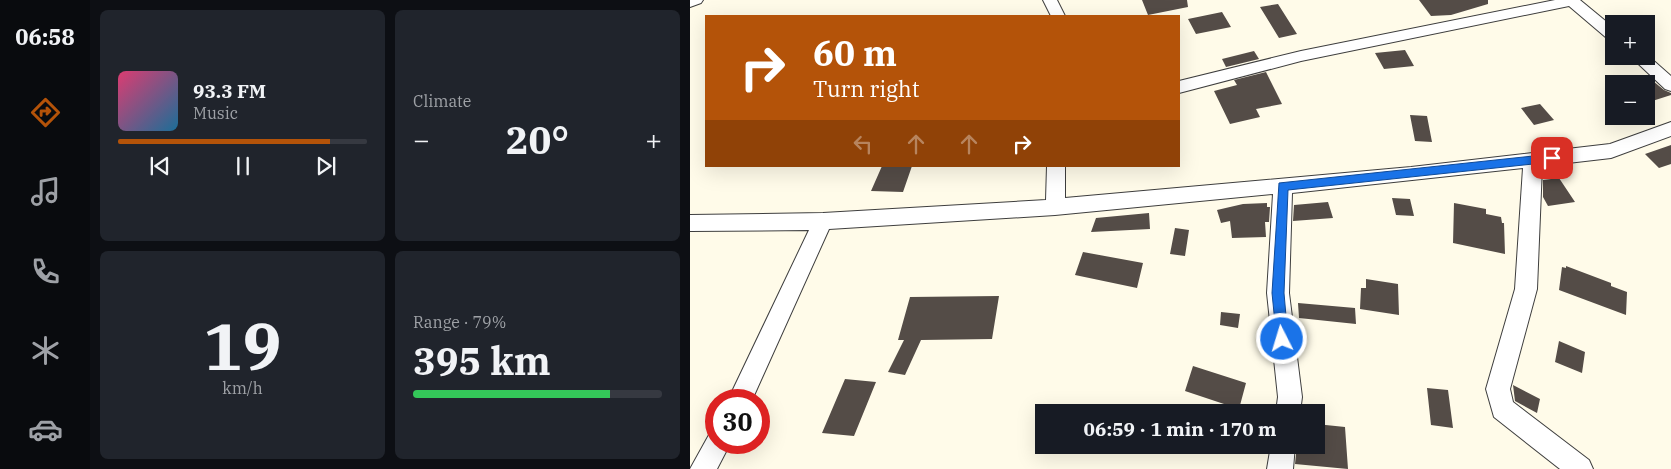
<!DOCTYPE html>
<html lang="en">
<head>
<meta charset="utf-8">
<style>
	body { margin:0; font-family:"IBM Plex Serif",serif; background:#20242c; color:#f1f3f6; height:100vh; display:flex; flex-direction:column; font-size:19px; white-space:nowrap }
	* { box-sizing:border-box; margin:0 }
	p { font-size:16px; color:#9ea1a6 }
	.icon { flex:none; width:28px; height:28px; fill:none; stroke:currentColor; stroke-width:2; stroke-linecap:round; stroke-linejoin:round }
	.map { position:relative; flex:1; overflow:hidden }
	.panel { display:flex; flex-direction:column; gap:10px; padding:10px; background:#0d0f14; width:600px }
	.panel>* { flex:none }
	.banner { position:absolute; left:15px; top:15px; width:475px; height:152px; border-radius:0px; box-shadow:0 5px 20px #0002; background:#b45309; color:#fff; overflow:hidden }
	.tools { position:absolute; left:915px; top:15px; display:grid; gap:10px }
	.tools a { display:grid; place-items:center; width:50px; height:50px; border-radius:0px; background:#171b24; box-shadow:0 5px 20px #0002; font-size:25px }
	.speed { position:absolute; left:15px; top:389px; display:flex; gap:10px; font-size:25px; font-weight:700; text-align:center }
	.speed>* { display:grid; place-content:center; width:65px; height:65px; border-radius:50%; background:#171b24; box-shadow:0 5px 20px #0002; line-height:1 }
	.speed .limit { border:8px solid #d22; background:#fff; color:#111 }
	.pin { position:absolute; display:grid; place-items:center; width:42px; height:42px; color:#fff; margin:-21px; border-radius:10px; box-shadow:0 2px 8px #0006 }
	.me { position:absolute; width:55px; margin:-28px; rotate:355deg; stroke-linejoin:round; filter:drop-shadow(0 0 4px #0008) }
	.turn { display:flex; align-items:center; gap:18px; height:105px; padding:0 25px; font-size:22px }
	.turn .icon { width:65px; height:65px; stroke-width:2.5 }
	.turn b { display:block; font-size:35px; line-height:42px }
	.lanes { display:flex; align-items:center; height:48px; padding:0 25px; background:#0003; justify-content:center; gap:25px; direction:ltr }
	.lanes .off { opacity:.35 }
	.big { font-size:38px; font-weight:700; line-height:1.1 }
	.panel .card { flex:1; display:flex; flex-direction:column; justify-content:center; gap:8px; min-width:0; padding:0 18px; border-radius:8px; background:#20242c }
	.panel .dial { align-items:center; gap:0 }
	.dial b { font-size:65px; line-height:1 }
	.song { display:flex; align-items:center; gap:15px }
	.cover { width:60px; height:60px; border-radius:8px; background:linear-gradient(135deg,hsl(340 70% 55%),hsl(200 70% 35%)) }
	.played { height:5px; border-radius:2px; background:linear-gradient(90deg,#b45309 85%,#363941 85%) }
	.keys { display:flex; justify-content:space-around; direction:ltr }
	.heat { display:flex; justify-content:space-between; align-items:center; font-size:28px; direction:ltr }
	.charge { height:8px; border-radius:4px; background:linear-gradient(90deg,#34c759 79%,#363941 0) }
	.panel .tiles { flex:1; display:grid; gap:10px; grid-template-columns:repeat(2,1fr) }
	.trip { position:absolute; left:345px; top:404px; width:290px; height:50px; border-radius:0px; background:#171b24; box-shadow:0 5px 20px #0002; font-weight:700; line-height:50px; text-align:center }
	main { display:flex; flex:1; min-height:0 }
	.dock { display:flex; flex-direction:column; width:90px; justify-content:space-around; align-items:center; background:#090b0e; color:#9ea1a6 }
	.dock .icon { width:35px; height:35px }
	.dock .on { color:#b45309 }
	.dock b { font-size:22px; color:#f1f3f6 }
	.map>svg:first-child { display:block }
	.building { fill:#544c47 }
	.lines { fill:none; stroke-linecap:round; stroke-linejoin:round }
	.minor-casing { stroke:#3e3e3e; stroke-width:2 }
	.minor { fill:#fff; fill-rule:evenodd }
	.route { fill:#1a73e8; stroke:#114b97 }
</style>
</head>
<body>
<main>
<nav class="dock">
<b>06:58</b>
<svg class="icon on" aria-label="directions" viewBox="0 0 24 24"><path d="M12 3l9 9-9 9-9-9zM9 14v-3h6M13 9l2 2-2 2"/></svg>
<svg class="icon" aria-label="music" viewBox="0 0 24 24"><path d="M9 18V5l10-2v13"/><circle cx="6" cy="18" r="3"/><circle cx="16" cy="16" r="3"/></svg>
<svg class="icon" aria-label="phone" viewBox="0 0 24 24"><path d="M5 4h4l2 5-3 2q2 4 5 5l2-3 5 2v4C11 20 4 13 5 4z"/></svg>
<svg class="icon" aria-label="climate" viewBox="0 0 24 24"><path d="M12 3v18M4 7l16 10M4 17L20 7"/></svg>
<svg class="icon" aria-label="car" viewBox="0 0 24 24"><path d="M5 17H2v-5l4-1 3-4h7l3 4 3 1v5h-3M9 17h6M6 11h13"/><circle cx="7" cy="17" r="2"/><circle cx="17" cy="17" r="2"/></svg>
</nav>
<section class="panel">
<div class="tiles">
<div class="card">
<div class="song"><i class="cover"></i><div><b>93.3 FM</b><p>Music</p></div></div>
<div class="played"></div>
<div class="keys"><svg class="icon" aria-label="previous" viewBox="0 0 24 24"><path d="M18 5L8 12l10 7zM5 5v14"/></svg><svg class="icon" aria-label="pause" viewBox="0 0 24 24"><path d="M8 5v14M16 5v14"/></svg><svg class="icon" aria-label="next" viewBox="0 0 24 24"><path d="M6 5l10 7-10 7zM19 5v14"/></svg></div>
</div>
<div class="card"><p>Climate</p>
<div class="heat"><a>−</a><b class="big">20°</b><a>+</a></div>
</div>
<div class="card dial"><b>19</b><p>km/h</p></div>
<div class="card"><p>Range · 79%</p><b class="big">395 km</b><div class="charge"></div></div>
</div>
</section>
<div class="map">
<svg width="981" height="469" viewBox="0 0 981 469">
	<rect width="100%" height="100%" fill="#fffbe9"/>
	<!-- building -->
	<path class="building" d="M452,0H497L498,7L458,15Z
		M729,0H798V4L761,15L741,16Z
		M588,4L607,34L589,38L570,7Z
		M532,12L541,27L506,34L498,19Z
		M715,50L724,66L694,69L685,53Z
		M564,51L569,59L536,67L532,59Z
		M576,72L592,104L566,109L570,117L540,124L524,91L547,85L544,80Z
		M963,81L974,90L981,93V95L956,103V85Z
		M850,104L864,120L844,125L831,108Z
		M720,115L737,116L742,142L725,141Z
		M981,145V164L969,168L955,154Z
		M192,166H222L213,192L181,191Z
		M869,178L885,202L858,206L853,197V180Z
		M702,198L720,199L724,216L706,215Z
		M638,202L643,218L603,221L604,205Z
		M577,203V207H580L579,222H575L576,237L542,238L540,221L531,223L527,210L553,204Z
		M764,203L796,209V214L811,217L812,223H814L815,254L763,243Z
		M459,213L460,229L401,232L406,218Z
		M485,228L499,230L495,256L480,254Z
		M393,252L453,263L447,288L385,275Z
		M876,266L921,283V286L937,292L936,315L869,290L872,267L876,268Z
		M676,279L708,284L709,315L670,309L671,288H676Z
		M309,296L302,339L231,340L215,375L198,372L214,340H208L220,297Z
		M608,303L665,308L666,324L609,318Z
		M531,312L550,314L548,328L530,325Z
		M869,341L895,352L892,373L865,362Z
		M503,366L556,383L549,409L495,391Z
		M155,379L186,382L164,436L132,433Z
		M823,385L850,399L847,413L825,401Z
		M737,388L758,390L763,428L741,425Z
		M626,424L655,427L658,469L605,464L607,445H626Z"/>
	<g class="lines">
		<!-- minor casing -->
		<g class="minor-casing">
			<path id="minor" d="M0,0H13L11,3L0,7Z
				M353,0H367L375,16H361Z
				M865,0H890L924,28V41L919,40L879,6L611,61L489,93V81L611,51Z
				M956,54L981,76V91L975,89L940,56H956Z
				M981,122V136L921,158L852,166L847,289L820,389L823,402L899,460L903,469H870L804,417L796,389L825,289L833,168L602,193L599,293L612,397L610,412H586L588,397L577,293L583,194L365,215L139,229L62,400H38L119,230L0,231V215L133,213L356,200L357,166H375V198L721,167L920,144Z
				M26,431V442H41L27,469H0L20,433Z
				M581,445H605L603,469H577Z"/>
		</g>
		<!-- minor -->
		<use href="#minor" class="minor"/>
	</g>
	<!-- route -->
	<path class="route" d="M862,154L867,158L862,162L598,190L594,293L598,339L596,343L592,345L587,343L582,293L589,183Z"/>
</svg>
<div class="tools">
<a>+</a>
<a>−</a>
</div>
<div class="speed"><div class="limit">30</div></div>
<div class="pin" style="left:862px;top:158px;background:#d93025"><svg class="icon" aria-label="arrive" viewBox="0 0 24 24"><path d="M6 21V4h12l-3 4 3 4H6"/></svg></div>
<svg class="me" style="left:592px;top:339px" viewBox="-20 -20 40 40"><circle r="17" fill="#1a73e8" stroke="#fff" stroke-width="3"/><path d="M0-11L8 9 0 5-8 9z" fill="#fff"/></svg>
<div class="trip">06:59 · 1 min · 170 m</div>
<div class="banner">
<div class="turn"><svg class="icon" aria-label="right" viewBox="0 0 24 24"><path d="M7 20v-9h11M14 6l5 5-5 5"/></svg><div><b>60 m</b>Turn right</div></div>
<div class="lanes"><svg class="icon off" aria-label="left" viewBox="0 0 24 24"><path d="M17 20v-9H6M10 6l-5 5 5 5"/></svg><svg class="icon off" aria-label="ahead" viewBox="0 0 24 24"><path d="M12 20V5M6 11l6-6 6 6"/></svg><svg class="icon off" aria-label="ahead" viewBox="0 0 24 24"><path d="M12 20V5M6 11l6-6 6 6"/></svg><svg class="icon" aria-label="right" viewBox="0 0 24 24"><path d="M7 20v-9h11M14 6l5 5-5 5"/></svg></div>
</div>
</div>
</main>
</body>
</html>
